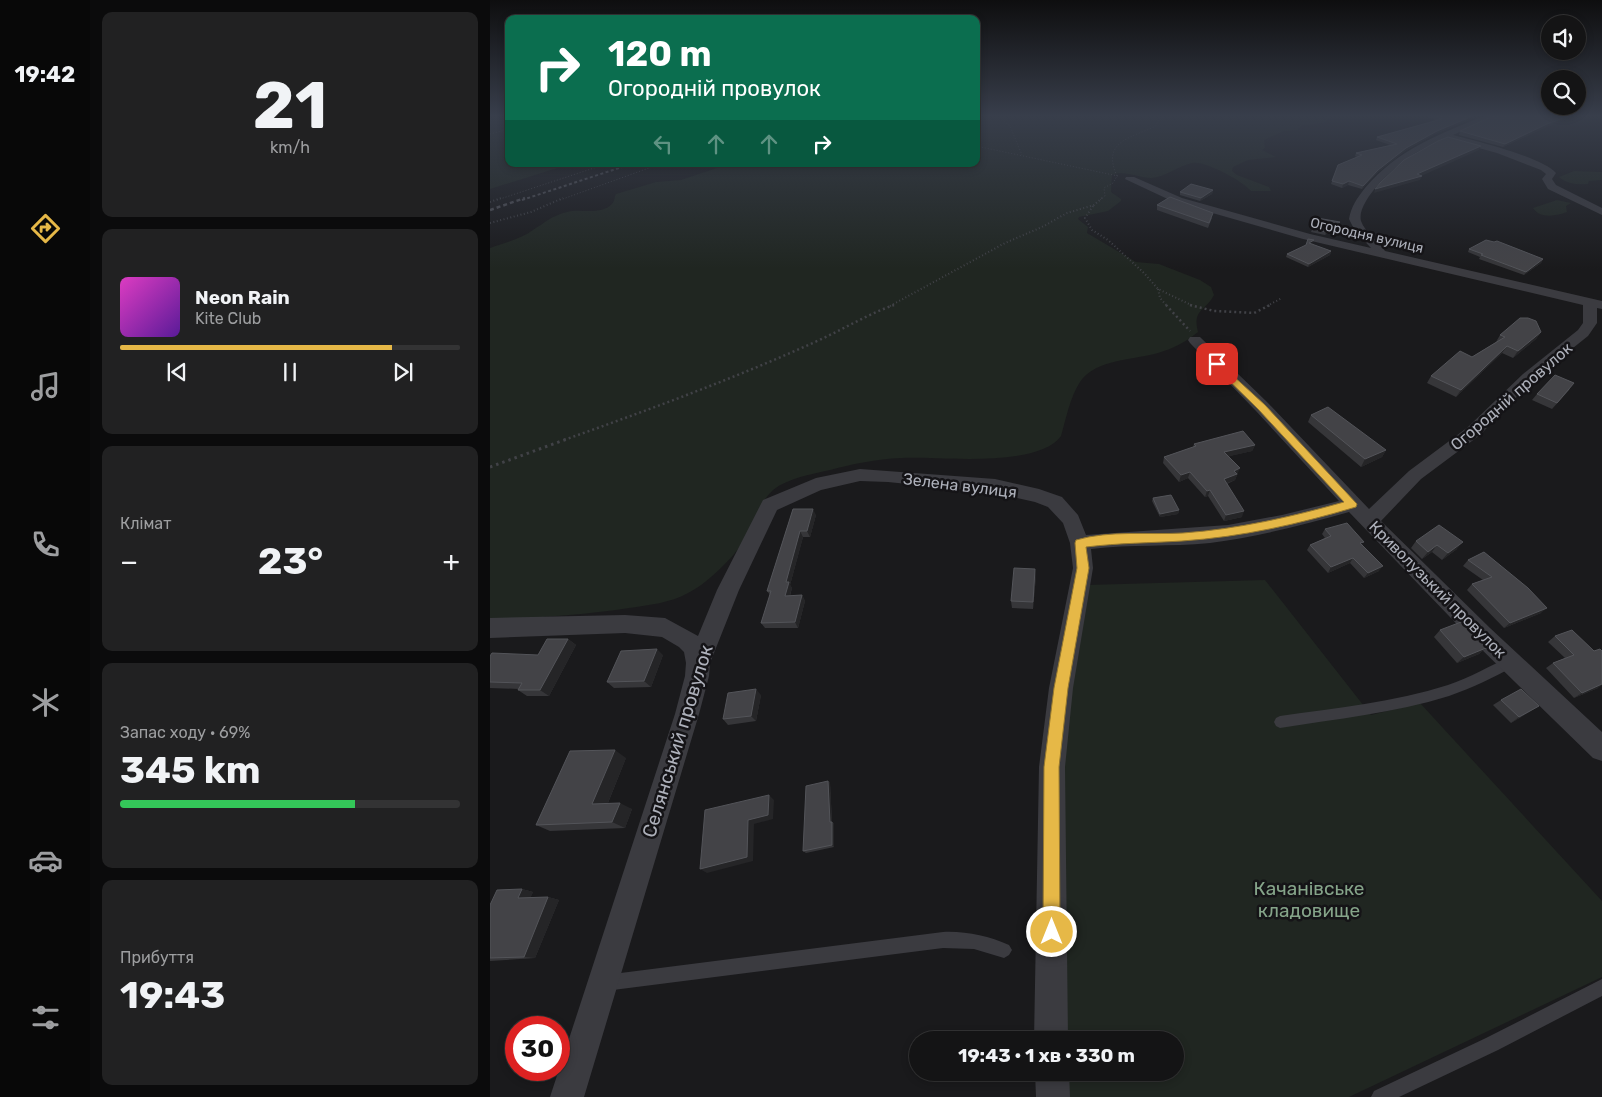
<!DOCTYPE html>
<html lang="uk">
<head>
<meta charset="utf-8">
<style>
	body { margin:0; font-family:Rubik,sans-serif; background:#212122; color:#f1f3f6; height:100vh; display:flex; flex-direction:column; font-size:19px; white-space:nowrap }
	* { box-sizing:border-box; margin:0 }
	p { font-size:16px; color:#9d9ea0 }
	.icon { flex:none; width:28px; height:28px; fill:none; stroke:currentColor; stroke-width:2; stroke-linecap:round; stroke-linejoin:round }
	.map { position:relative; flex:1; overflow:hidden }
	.sheet { display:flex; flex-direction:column; gap:12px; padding:12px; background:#0b0b0c; width:400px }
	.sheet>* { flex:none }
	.banner { position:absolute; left:15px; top:15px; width:475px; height:152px; border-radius:10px; box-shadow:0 2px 8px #0003,0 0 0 1px #333334; background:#0b6e4f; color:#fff; overflow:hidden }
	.buttons { position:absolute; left:1051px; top:15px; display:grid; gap:10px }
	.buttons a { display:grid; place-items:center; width:45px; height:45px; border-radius:50%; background:#141415; box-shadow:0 2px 8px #0003,0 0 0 1px #333334; font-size:25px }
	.speed { position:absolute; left:15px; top:1016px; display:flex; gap:10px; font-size:25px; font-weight:700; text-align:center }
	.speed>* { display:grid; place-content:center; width:65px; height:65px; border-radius:50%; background:#141415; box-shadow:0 2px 8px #0003,0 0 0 1px #333334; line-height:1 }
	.speed .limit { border:8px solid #d22; background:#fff; color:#111 }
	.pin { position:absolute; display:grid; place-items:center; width:42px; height:42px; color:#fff; margin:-21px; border-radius:10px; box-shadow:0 2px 8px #0006 }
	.me { position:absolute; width:55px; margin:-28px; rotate:0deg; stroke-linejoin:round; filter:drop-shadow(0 0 4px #0008) }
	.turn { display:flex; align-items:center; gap:18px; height:105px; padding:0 20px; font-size:22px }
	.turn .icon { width:65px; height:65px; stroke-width:2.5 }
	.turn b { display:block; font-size:35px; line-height:42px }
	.lanes { display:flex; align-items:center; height:48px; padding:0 20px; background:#0003; justify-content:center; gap:25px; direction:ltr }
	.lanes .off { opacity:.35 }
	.big { font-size:38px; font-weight:700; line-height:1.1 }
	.sheet .widget { flex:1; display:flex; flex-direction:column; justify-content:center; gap:8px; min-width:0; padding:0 18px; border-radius:10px; background:#212122 }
	.sheet .dial { align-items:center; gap:0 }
	.dial b { font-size:65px; line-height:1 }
	.song { display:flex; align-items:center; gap:15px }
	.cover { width:60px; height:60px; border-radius:8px; background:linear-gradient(135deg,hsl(310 70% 55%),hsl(270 70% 35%)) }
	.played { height:5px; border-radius:2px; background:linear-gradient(90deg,#e6b847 80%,#333334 80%) }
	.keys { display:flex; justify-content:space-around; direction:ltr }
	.heat { display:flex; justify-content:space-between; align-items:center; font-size:28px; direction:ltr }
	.charge { height:8px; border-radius:4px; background:linear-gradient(90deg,#34c759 69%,#333334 0) }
	.trip { position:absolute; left:419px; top:1031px; width:275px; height:50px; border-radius:25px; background:#141415; box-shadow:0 2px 8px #0003,0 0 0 1px #333334; font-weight:700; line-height:50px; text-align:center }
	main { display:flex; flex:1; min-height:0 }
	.menu { display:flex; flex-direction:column; width:90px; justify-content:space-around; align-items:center; background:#080808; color:#9d9ea0 }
	.menu .icon { width:35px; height:35px }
	.menu .current { color:#e6b847 }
	.menu b { font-size:22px; color:#f1f3f6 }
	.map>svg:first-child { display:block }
	.green { fill:#202621 }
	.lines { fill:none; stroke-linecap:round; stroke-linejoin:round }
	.path-far3 { stroke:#414247; stroke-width:1; stroke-dasharray:1 2; stroke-linecap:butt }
	.path-far2 { stroke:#414247; stroke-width:2; stroke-dasharray:1 2.5; stroke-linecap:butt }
	.path-far1 { stroke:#414247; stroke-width:2.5; stroke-dasharray:2 3; stroke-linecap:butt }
	.path { stroke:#414247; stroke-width:3; stroke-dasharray:2.5 4; stroke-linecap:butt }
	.lane { fill:#3b3b40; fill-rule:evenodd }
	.street { fill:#3b3b40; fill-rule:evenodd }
	.rail-far1 { stroke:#4e4f55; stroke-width:2; stroke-dasharray:3 2.5; stroke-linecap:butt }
	.rail { stroke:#4e4f55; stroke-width:2.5; stroke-dasharray:4 3; stroke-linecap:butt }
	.wall { fill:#363639 }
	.shaded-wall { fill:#252527 }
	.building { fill:#434347; stroke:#535459 }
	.route { fill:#e6b847; stroke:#96782e }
	.labels { text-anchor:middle; stroke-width:5; stroke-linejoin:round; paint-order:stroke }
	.far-street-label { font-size:14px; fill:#adb0ba; stroke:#151417 }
	.street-label { font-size:16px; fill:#adb0ba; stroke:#151417 }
	.near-street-label { font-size:19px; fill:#adb0ba; stroke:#151417 }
	.near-park-label { font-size:19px; fill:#85a489; stroke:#151417 }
</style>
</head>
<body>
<main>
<nav class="menu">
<b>19:42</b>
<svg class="icon current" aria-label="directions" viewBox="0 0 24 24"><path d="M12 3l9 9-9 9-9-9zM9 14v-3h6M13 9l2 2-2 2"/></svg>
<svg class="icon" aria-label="music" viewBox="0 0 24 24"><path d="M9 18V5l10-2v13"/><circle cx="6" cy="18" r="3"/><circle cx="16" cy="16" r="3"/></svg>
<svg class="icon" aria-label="phone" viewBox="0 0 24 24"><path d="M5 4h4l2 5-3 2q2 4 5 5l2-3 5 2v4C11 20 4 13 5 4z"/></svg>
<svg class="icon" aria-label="climate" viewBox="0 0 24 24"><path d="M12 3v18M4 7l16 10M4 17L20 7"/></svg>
<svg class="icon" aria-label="car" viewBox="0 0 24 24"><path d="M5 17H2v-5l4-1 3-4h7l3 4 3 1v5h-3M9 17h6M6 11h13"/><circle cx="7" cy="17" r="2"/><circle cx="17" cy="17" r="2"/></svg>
<svg class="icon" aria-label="filters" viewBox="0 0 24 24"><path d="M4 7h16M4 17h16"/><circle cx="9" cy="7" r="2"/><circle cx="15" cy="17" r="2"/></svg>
</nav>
<section class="sheet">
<div class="widget dial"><b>21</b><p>km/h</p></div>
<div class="widget">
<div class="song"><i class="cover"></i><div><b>Neon Rain</b><p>Kite Club</p></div></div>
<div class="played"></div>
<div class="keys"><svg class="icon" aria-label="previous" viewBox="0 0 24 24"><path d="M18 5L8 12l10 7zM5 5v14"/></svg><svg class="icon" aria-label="pause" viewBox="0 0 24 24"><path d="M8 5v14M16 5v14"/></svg><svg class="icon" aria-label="next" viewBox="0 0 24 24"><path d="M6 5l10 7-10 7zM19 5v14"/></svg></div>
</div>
<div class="widget"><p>Клімат</p>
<div class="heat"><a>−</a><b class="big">23°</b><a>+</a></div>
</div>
<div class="widget"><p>Запас ходу · 69%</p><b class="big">345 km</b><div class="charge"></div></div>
<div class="widget"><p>Прибуття</p><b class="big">19:43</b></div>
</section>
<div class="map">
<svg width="1112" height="1097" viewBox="0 0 1112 1097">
	<rect width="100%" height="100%" fill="#1a1a1c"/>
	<!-- green -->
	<path class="green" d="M0,115H19V164H80L0,189Z
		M486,115H847L834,123L812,125L808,130L794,131L774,140L775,148L772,150L786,157L758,160L743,167L742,171L747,175L779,187L781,191H761C753,181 714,160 702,163C688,166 676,177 661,178C649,178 634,170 622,175L621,192L631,199V201L618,211L589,217L588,219L598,227L597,233L646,262L669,264L710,280L721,287L724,295C716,311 702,309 708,332C696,342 682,349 668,353C644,360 605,359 590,382C580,397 576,419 571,436C547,469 448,456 411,458C386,459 363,464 340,470C322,474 298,478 283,490C268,504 262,528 251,545C240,561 215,585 198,593C180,603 159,605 139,608C93,615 47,618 0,619V248C14,243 31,239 43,230C56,222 61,216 77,212C90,208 110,216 122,204C125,201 124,197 126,194L166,182L191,180L239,164H486Z
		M1084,171L1112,172V180L1099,181L1098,184C1088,185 1077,184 1069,177Z
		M1067,200L1081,203L1076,206L1077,212C1066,216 1050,219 1043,208Z
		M775,580L881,715L930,703L1112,901V977L859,1097H576L575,1073L685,1072V1040H575L570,764L597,585Z"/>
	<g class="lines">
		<!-- path-far3 -->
		<path class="path-far3" d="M507,115L520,126L532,155
			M0,134L19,129
			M486,146L628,176
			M7,200L116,164
			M70,200L170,164
			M610,200L615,196L614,188L623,183L627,176C611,141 641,138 666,126L668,121L677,115"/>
		<!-- path-far2 -->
		<path class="path-far2" d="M0,202L11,198
			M603,206L595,218L602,230L618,240L654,273L668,289L703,306
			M0,223L41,212L73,198
			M668,289L670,298L677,306
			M400,306L515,243L552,227L577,213L604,205L612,198
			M777,306L792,298"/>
		<!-- path-far1 -->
		<path class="path-far1" d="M676,305L700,331
			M700,305L724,311L764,313L780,305
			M74,440C158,410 243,379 325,342C352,330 376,315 404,305"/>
		<!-- path -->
		<path class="path" d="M0,467L77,439"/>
		<!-- lane -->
		<path class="lane" d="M1021,657L1025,658L1027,662L1025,666C1004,677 982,688 959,696C904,713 846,719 790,728L786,726L784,722L786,718L790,716C846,708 904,702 958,685C980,678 1000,665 1021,657Z
			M453,932C476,931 498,936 519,945L522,950L519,955L514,958L484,949L453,948L115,991L109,989L107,983L109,977L115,975Z
			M1112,979V996L1008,1050L909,1097H881L884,1091L996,1038Z"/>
		<!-- street -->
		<path class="street" d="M996,115H1008L963,135C986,141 1052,157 1066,173L1062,179L1066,185L1112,208V215L1058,189L1052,179L1056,174L1051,170L1007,153L956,139C943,144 929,150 918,158C903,168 866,202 871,221C875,233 889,241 895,251L1112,301V309L1107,308V323L1098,336L1043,380L990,435L931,479L891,521L1000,628L1112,732V761L1103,758L984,642L859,512C813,525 767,537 720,543C680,547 640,544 601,549L603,568L583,688L575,767L578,1040H544L549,767L559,688L583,568L580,543L573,523L558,507L545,502L505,493L398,482L370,481L331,490L287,510L249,590L220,663L219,676L209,714L94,1097H60L185,714L195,676L196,663L194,652L189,647L172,637L135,633L0,638V618L135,615L175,618L208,636L227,590L273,500L326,478L370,469L505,479L549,489L572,497L588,515L596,535L738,525L792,515L849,501L766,411L700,343L698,340L700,337H710L778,403L879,509L919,471L978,427L1033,374L1088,330L1093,323V305L813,239L684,202L635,179L636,177H644L692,198L820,234L881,248L865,231L859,219C861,207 867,198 875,188C908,149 950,134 996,115Z
			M545,1072H579L580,1097H546Z"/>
		<!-- rail-far1 -->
		<path class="rail-far1" d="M32,200L141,164"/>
		<!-- rail -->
		<path class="rail" d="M0,210L35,198"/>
	</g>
	<!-- wall -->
	<path class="wall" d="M932,115H991L945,134L915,151L887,173L872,189L858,185L852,188L841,184L848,165L867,157L865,156L866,153L900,145L886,140L887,137L946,120Z
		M1005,115H1112V116L1082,117L1056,127L1013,147L969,135L970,131Z
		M723,190L722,194L710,201L690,195V192Z
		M667,205L722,218L718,228L667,210Z
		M827,218L849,226L835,235L821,232Z
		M823,243L822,244L841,251L840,255L818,267L796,257L797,254Z
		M979,249L1053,259L1051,263L1034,275L989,259L990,257L978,252Z
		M1051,332L1046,339L1023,358L1012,353L966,397L937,383L941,376L982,357L1006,342L1010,335Z
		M1080,389L1062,409L1042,400L1047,394Z
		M821,415L896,450L892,457L871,467L818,422Z
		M704,444L765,445L762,451L739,456L748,474L747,475L745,480L737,484L752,517L734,521L718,496L715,497L698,478L689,482L673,463L674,457L703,447Z
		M663,498L689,510L688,514L670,517L662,501Z
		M303,509L326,515L320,537H313L300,585L302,588L300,596L312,595L315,601L308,628H275L271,623L280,595L277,591Z
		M835,529L872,544L889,571L874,578L860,563L838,573L817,550L820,545L835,538L832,534Z
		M926,541L967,549L952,560L942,552L932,559L921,548Z
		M994,552L1051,613L1014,628L977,590L982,584L993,580L973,566L978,560Z
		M546,576L543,609L522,608L521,601Z
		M950,630L996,648L989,654L967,663L944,637Z
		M1065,636L1104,651L1108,688L1084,698L1056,668L1063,663L1075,658L1058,642Z
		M78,639L86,645L59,696H37L28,690L29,689L0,688V656L48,655Z
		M173,655L161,687L124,688L117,682Z
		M271,695L266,721L238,725L233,719Z
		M1011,700L1049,706L1021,723L1003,705Z
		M136,758L118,803L142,809L135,828L60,831L46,825Z
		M338,781L340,783L342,822L344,824V847L316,853L313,851Z
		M32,889L43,892L40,898L58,897L69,900L45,958L0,961V905Z"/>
	<!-- shaded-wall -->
	<path class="shaded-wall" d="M985,115H991L945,134L915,151L887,173L872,189L873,186L888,170L916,148L947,131Z
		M1082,115H1084L1082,117L1056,127L1013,147L1015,144L1057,124Z
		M991,146L989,150L927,178L932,176L930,180L884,193L885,189L927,174Z
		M859,181L858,185L852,188L853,184Z
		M723,190L722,194L710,201L711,198Z
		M850,222L849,226L835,235L836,232Z
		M841,251L840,255L818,267L819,264Z
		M1053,259L1051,263L1034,275L1036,272Z
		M1051,332L1046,339L1023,358L1028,351Z
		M1017,346L1012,353L966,397L971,390Z
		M765,445L762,451L732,458L734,452Z
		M896,450L892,457L871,467L875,459Z
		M750,468L745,480L732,485L734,479L744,471Z
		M700,472L698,478L689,482L691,475Z
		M720,490L718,496L715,497L717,491Z
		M323,509L326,515L320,537L317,531Z
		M689,510L688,514L670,517V514Z
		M754,511L752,517L734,521L736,515Z
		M310,531L313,537L300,585L302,588L298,601L295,596L296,582Z
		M973,542L967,549L952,560L958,553Z
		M947,545L942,552L932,559L938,552Z
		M863,558L860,563L838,573L841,567Z
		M893,566L889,571L874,578L878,573Z
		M545,569L546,576L543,609V602Z
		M312,595L315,601L308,628L305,622Z
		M1057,608L1051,613L1014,628L1020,623Z
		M78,639L86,645L59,696L50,690Z
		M996,648L989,654L967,663L974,657Z
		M167,649L173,655L161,687L154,681Z
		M1112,684V685L1108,688L1084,698L1092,693Z
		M266,689L271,695L266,721L261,716Z
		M1049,706L1041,711L1021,723L1029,717Z
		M125,750L136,758L115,810L102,804Z
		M338,781L340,783L342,824L340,822Z
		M279,795L284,800L283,819L264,824L263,861L217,873L210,869Z
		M130,803L142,809L135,828L122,822Z
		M342,822L344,824V847L342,845Z
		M32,889L43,892L39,901L28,898Z
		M58,897L69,900L45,958L34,957Z"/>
	<!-- building -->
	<path class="building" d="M942,115H985L947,131L916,148L888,170L873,186L859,181L853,184L842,181L848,165L872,155L866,153L907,144L887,137L952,119Z
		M1005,115H1082L1057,124L1015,144L970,131Z
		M958,137L991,146L927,174L932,176L885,189L890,183L914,160L948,141Z
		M701,184L723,190L711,198L690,192Z
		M680,197L723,213L719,223L667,205Z
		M827,218L850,222L836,232L822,229Z
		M818,239L824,240L819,243L841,251L819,264L797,254L816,245Z
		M996,240L1004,242L1007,241L1053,259L1036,272L991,255L993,254L979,249Z
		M1030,318H1038L1046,321L1051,332L1028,351L1017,346L971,390L941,376L970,351L982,357L1015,337L1010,335Z
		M1065,375L1084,383L1067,403L1047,394Z
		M838,407L896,450L875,459L821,415Z
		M753,431L765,445L734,452L750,468L744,471L747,474L734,479L754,511L736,515L720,490L717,491L700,472L691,475L674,457L706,446L704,444Z
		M681,495L689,510L670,514L663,498Z
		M303,509H323L317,531H310L296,582H299L295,596L312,595L305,622L271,623L281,591H277Z
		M857,523L874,542L870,543L893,566L878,573L863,558L841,567L820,545L841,536L835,529Z
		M949,525L973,542L958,553L947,545L938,552L926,541Z
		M994,552L1038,588L1057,608L1020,623L982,584L1002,577L978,560Z
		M524,568L545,569L543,602L521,601Z
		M971,622L996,648L974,657L950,630Z
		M1082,630L1104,651L1110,649L1112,651V684L1092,693L1063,663L1084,655L1065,636Z
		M57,639H78L50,690H28L32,683L0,682V656L2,653L48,655Z
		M167,649L154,681L117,682L131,651Z
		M266,689L261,716L233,719L238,693Z
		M1031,689L1049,706L1029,717L1011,700Z
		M125,750L102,804L130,803L122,822L46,825L80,751Z
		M338,781L340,822H342V845L313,851L316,786Z
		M279,795L278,815L258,820L257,857L210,869L215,810Z
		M32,889L28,898L58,897L34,957L0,958V905L7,890Z"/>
	<!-- sky -->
	<linearGradient id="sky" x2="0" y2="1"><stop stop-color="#0e0e0f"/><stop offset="0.43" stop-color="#383e4b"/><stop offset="1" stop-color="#383e4b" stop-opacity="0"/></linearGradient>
	<rect width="1112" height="269" fill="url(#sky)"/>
	<!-- route -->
	<path class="route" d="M727,361L775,405L867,504L866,507C809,524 752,537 692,541C660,543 629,543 596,547L599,568L578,688L569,767L570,932L568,938L562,940L555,938L553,932L554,767L564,688L587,568L585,543L586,540C620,530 658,535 693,533C748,529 801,517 854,502L768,409L724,366L723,364Z"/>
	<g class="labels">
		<!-- far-street labels -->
		<g class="far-street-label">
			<text transform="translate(877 235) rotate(13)" y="5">Огородня вулиця</text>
		</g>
		<!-- street labels -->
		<g class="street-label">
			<text transform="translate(1021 396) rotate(-41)" y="6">Огородній провулок</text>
			<text transform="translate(470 485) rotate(7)" y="6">Зелена вулиця</text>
			<text transform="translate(948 589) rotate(45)" y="6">Криволузький провулок</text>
		</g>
		<!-- near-street labels -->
		<g class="near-street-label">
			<text transform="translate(187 741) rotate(-73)" y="7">Селянський провулок</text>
		</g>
		<!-- near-park labels -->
		<g class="near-park-label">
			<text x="819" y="895">Качанівське<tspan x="819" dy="22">кладовище</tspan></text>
		</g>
	</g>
</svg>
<div class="buttons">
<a><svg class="icon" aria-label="sound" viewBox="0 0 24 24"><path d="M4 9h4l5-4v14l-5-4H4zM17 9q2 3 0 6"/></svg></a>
<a><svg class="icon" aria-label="search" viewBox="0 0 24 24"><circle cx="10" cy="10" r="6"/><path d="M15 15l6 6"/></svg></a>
</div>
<div class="speed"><div class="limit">30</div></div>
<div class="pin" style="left:727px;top:364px;background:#d93025"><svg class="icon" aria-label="arrive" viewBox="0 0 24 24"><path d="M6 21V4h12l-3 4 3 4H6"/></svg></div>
<svg class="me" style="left:562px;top:932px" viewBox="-20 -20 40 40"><circle r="17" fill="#e6b847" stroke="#fff" stroke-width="3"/><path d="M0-11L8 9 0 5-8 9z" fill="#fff"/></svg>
<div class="trip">19:43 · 1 хв · 330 m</div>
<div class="banner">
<div class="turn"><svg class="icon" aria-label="right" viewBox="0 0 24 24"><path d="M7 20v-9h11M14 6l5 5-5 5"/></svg><div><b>120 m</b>Огородній провулок</div></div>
<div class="lanes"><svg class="icon off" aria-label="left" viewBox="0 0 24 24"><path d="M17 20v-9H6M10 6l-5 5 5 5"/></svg><svg class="icon off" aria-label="ahead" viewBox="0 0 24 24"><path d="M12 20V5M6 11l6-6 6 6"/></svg><svg class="icon off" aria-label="ahead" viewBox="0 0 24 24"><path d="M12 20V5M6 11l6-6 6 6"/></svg><svg class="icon" aria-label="right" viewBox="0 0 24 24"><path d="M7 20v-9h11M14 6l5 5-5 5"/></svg></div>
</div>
</div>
</main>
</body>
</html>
